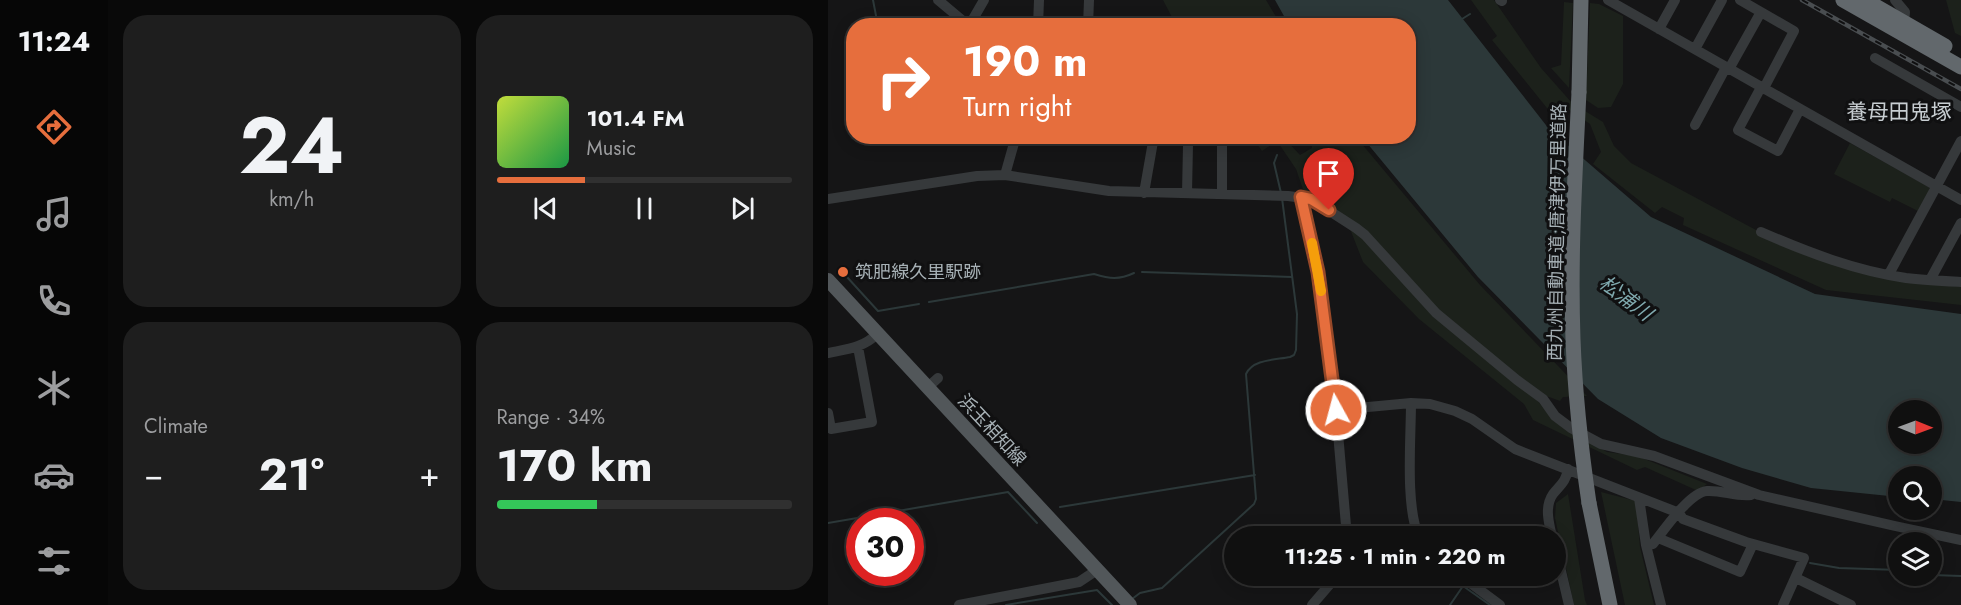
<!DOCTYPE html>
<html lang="en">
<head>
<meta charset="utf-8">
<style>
	body { margin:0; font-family:Jost,"Noto Sans JP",sans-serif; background:#1e1e1e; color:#f1f3f6; height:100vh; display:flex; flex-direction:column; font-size:22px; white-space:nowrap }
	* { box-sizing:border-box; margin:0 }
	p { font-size:20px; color:#9c9d9f }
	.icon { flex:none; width:33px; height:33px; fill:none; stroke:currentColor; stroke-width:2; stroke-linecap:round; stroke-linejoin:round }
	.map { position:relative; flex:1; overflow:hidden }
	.panel { display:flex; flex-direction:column; gap:15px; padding:15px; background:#090909; width:720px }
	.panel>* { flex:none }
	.top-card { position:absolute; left:18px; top:18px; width:570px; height:126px; border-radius:24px; box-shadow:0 3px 15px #0003,0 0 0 2px #303030; background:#e66e3d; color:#fff; overflow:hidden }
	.needle { width:39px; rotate:91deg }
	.buttons { position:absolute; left:1060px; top:400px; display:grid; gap:12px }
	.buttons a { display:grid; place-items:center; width:54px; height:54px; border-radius:50%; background:#101010; box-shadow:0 3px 15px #0003,0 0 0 2px #303030; font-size:30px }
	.speed { position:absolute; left:18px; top:508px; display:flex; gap:12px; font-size:30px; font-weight:700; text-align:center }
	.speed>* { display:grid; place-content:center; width:78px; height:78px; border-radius:50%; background:#101010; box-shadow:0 3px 15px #0003,0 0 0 2px #303030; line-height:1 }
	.speed .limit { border:9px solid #d22; background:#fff; color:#111 }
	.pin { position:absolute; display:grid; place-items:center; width:51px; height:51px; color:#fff; margin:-62px -26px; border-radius:50% 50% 50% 0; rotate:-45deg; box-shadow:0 0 6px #0007 }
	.pin .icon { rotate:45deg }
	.me { position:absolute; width:66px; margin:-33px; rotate:353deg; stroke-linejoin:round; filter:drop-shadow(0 0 4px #0008) }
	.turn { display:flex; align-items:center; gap:21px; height:126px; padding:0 18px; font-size:27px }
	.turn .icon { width:78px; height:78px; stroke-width:2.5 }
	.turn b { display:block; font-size:42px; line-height:51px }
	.big { font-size:45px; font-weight:700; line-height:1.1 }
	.panel .card { flex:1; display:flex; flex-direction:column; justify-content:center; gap:9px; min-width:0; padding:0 21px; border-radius:24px; background:#1e1e1e }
	.panel .dial { align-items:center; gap:0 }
	.dial b { font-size:78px; line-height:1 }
	.song { display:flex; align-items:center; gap:18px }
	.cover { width:72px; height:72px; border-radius:9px; background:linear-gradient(135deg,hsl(70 70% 55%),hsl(140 70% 35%)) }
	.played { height:6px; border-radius:3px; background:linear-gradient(90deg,#e66e3d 30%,#303030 30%) }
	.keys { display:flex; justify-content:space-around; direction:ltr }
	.heat { display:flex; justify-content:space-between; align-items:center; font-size:33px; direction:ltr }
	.charge { height:9px; border-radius:4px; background:linear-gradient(90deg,#34c759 34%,#303030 0) }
	.panel .tiles { flex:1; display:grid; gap:15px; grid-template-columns:repeat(2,1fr) }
	.trip { position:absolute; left:396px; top:526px; width:342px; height:60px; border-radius:30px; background:#101010; box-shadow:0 3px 15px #0003,0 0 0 2px #303030; font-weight:700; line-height:60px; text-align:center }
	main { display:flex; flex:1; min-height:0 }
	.tab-bar { display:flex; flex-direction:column; width:108px; justify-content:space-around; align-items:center; background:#060606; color:#9c9d9f }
	.tab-bar .icon { width:42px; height:42px }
	.tab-bar .active { color:#e66e3d }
	.tab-bar b { font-size:27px; color:#f1f3f6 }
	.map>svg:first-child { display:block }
	.green { fill:#1c211b }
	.water { fill:#2c3839; fill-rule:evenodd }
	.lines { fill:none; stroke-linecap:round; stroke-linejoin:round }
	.stream { stroke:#2c3839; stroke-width:2 }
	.minor { stroke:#36393b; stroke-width:10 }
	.major { stroke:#52575a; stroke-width:14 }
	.highway { stroke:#62686c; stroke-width:15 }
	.rail-casing { stroke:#494d50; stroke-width:4.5 }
	.rail { stroke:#101011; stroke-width:2; stroke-dasharray:7; stroke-linecap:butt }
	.highway-bridge { stroke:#62686c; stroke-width:15 }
	.route-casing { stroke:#964828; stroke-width:15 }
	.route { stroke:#e66e3d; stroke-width:10 }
	.slow { stroke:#f59e0b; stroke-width:10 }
	.poi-dot { fill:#e66e3d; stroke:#101011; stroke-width:2 }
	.labels { text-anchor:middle; stroke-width:6; stroke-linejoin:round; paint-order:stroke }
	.street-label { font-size:18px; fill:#a7b1b6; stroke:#101011 }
	.poi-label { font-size:18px; fill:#a7b1b6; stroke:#101011; text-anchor:start }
	.water-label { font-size:20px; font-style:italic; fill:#80aaaf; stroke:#101011 }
	.quarter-label { font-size:21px; fill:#c8ced2; stroke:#101011 }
</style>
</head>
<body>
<main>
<nav class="tab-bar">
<b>11:24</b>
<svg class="icon active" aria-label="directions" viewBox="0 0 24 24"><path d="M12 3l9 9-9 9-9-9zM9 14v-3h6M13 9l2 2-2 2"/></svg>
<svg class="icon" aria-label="music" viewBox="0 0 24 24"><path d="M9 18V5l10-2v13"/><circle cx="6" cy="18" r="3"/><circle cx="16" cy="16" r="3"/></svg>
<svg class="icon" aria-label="phone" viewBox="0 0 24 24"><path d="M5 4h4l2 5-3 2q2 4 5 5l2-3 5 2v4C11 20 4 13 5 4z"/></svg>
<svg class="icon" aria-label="climate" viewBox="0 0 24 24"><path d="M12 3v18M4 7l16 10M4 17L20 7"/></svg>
<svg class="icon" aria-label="car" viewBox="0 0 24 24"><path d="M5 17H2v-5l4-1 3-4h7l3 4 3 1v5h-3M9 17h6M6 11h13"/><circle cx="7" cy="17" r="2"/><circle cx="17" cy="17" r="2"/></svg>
<svg class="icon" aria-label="filters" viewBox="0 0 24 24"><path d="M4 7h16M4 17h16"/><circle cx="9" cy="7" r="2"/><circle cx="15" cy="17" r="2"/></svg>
</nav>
<section class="panel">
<div class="tiles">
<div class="card dial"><b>24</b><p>km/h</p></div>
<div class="card">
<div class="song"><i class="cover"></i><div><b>101.4 FM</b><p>Music</p></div></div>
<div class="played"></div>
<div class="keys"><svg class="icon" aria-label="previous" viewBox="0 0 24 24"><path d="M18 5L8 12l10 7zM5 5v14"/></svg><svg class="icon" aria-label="pause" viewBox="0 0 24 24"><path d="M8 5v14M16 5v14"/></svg><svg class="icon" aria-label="next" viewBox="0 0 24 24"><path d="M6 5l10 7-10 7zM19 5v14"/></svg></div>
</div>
<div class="card"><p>Climate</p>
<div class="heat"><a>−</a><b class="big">21°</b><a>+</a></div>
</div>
<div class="card"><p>Range · 34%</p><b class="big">170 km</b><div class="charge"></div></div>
</div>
</section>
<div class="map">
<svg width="1133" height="605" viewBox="0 0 1133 605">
	<rect width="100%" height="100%" fill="#151516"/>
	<!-- green -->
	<path class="green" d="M335,0H438L453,25H348Z
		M643,0H666L713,68L744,103L775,122L786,146L803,163L928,230L934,236L1019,267L1133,285V305L998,290L855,225L856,218L834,207L827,213L765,164L773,152L762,124L738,108L727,118L664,40L669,36Z
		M1118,0H1133V36L1127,33Z
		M736,2L745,3L741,88L723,68L733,65Z
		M762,3L771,4L795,16V84L783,107L770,108L758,100Z
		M424,137H455L472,155L484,148L483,137H528L652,285L759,396L735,397L732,401L713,394L710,401L726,421L779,452L809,456L879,484L870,491L817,467L809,470L705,420L696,404L591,319L535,262L517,216L476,192L468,169L449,141L434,151Z
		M1022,143L1101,187L1102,192L1092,212L1064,198L1062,202L1006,174Z
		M773,492L808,501L812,547L826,605H797Z
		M740,494L757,600L759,605H746L727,518L728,503Z"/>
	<!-- water -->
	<path class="water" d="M447,0H620L721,129L823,217L987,294L1133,314V502L1104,499V477H1071V497L983,488L914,468L833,438L770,399L650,277L534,137L580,136V26L461,25ZM1071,411H1104V444H1071Z"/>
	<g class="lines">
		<!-- stream -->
		<path class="stream" d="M45,0L50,26
			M634,19L642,14
			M468,138L469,136
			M449,155L446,163L453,193
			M314,272L464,277
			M19,277L50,311L91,304
			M101,302L266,274C282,279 291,280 306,273
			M232,507L427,475
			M0,523L180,492L209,523
			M982,563L1011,568L1071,570
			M1104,575L1133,576
			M304,599L312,593L334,588L426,504L428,499L418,374C425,359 447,360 462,357L466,355L468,350L469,314L454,198
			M178,605L269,590L284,605
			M622,605L635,586L662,605"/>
		<!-- minor -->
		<path class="minor" d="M110,0L141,26
			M672,0L674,1V0
			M780,0L1133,200
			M912,0L966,31L936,88L931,91L910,130L950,151L972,109
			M1067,0L1077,12L1076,23
			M141,26L156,0
			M210,26L211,0
			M260,26L261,0
			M831,29L847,0
			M867,49L894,0
			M1047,58L1133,107
			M867,125L896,71L901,69L933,12
			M177,175L188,136
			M316,193L326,136
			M359,193L360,145
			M394,194V137
			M473,197L490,272L508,410L519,537
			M0,199L149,176L177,175L281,191L460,196L483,199L528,228L537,235L608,313L689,380L715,399L727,416L743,428L773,444L826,456L931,495L1067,526L1133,540
			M933,232C979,252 1028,271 1078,278C1096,280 1115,281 1133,282
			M1061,274L1133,141
			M1102,280L1133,223
			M0,353C19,349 35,348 49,334
			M100,387L110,378
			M583,403C583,438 577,507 591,537
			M508,410L583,403L602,404L627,411L644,419L687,449L851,513L855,519L918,542L976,558L955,605
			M0,413L3,429L44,422L30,347
			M811,498L818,545L833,605
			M724,537C721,523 716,507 725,494C732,485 738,482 740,469
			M830,538L912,572L925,544
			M818,545L825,544C836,530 862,492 879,491C894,490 908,497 923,495
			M728,550L741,605
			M633,576L672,605
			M968,578L1023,605
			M131,605L251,582L269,570
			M484,605L509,576"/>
		<!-- major -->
		<path class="major" d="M0,280L302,605"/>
		<!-- highway -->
		<path class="highway" d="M1015,0L1133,67
			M1037,0L1117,46
			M751,92L753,0
			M761,503L782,605"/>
		<!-- rail casing -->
		<g class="rail-casing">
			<path id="rail" d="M974,0L1133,89"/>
		</g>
		<!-- rail -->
		<use href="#rail" class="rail"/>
		<!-- highway-bridge -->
		<path class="highway-bridge" d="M751,92C747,174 742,257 745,339C747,394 753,449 761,503"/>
	</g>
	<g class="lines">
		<!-- route casing -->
		<g class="route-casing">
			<path id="route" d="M501,210L483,199L473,197L490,272L508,410"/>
		</g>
		<!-- route -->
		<use href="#route" class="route"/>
		<!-- slow -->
		<path class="slow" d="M484,243L493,291"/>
	</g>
	<!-- markers -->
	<circle class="poi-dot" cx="15" cy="272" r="6"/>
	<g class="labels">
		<!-- street labels -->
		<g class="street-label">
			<text transform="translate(729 232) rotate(-89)" y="6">西九州自動車道;唐津伊万里道路</text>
			<text transform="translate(164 430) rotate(47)" y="6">浜玉相知線</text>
		</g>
		<!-- poi labels -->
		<g class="poi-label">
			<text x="27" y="278">筑肥線久里駅跡</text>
		</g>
		<!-- water labels -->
		<g class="water-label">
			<text transform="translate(798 298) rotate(37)" y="7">松浦川</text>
		</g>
		<!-- quarter labels -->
		<g class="quarter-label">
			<text x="1071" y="119">養母田鬼塚</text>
		</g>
	</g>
</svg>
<div class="buttons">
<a><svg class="needle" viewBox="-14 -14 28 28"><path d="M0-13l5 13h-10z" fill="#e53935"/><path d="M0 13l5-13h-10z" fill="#9c9d9f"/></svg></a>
<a><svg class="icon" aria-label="search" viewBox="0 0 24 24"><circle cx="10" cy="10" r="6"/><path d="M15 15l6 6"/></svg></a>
<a><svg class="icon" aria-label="layers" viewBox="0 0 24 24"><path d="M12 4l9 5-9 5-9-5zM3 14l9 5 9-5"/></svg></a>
</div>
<div class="speed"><div class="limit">30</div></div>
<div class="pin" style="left:501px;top:210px;background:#d93025"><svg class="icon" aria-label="arrive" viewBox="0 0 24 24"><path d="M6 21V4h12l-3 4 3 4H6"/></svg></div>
<svg class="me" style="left:508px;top:410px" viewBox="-20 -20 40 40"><circle r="17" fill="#e66e3d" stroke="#fff" stroke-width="3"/><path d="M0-11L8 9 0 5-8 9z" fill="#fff"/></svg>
<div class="trip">11:25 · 1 min · 220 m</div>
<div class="top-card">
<div class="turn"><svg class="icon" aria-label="right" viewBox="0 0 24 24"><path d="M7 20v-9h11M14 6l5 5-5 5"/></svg><div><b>190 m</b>Turn right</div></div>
</div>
</div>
</main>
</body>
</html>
